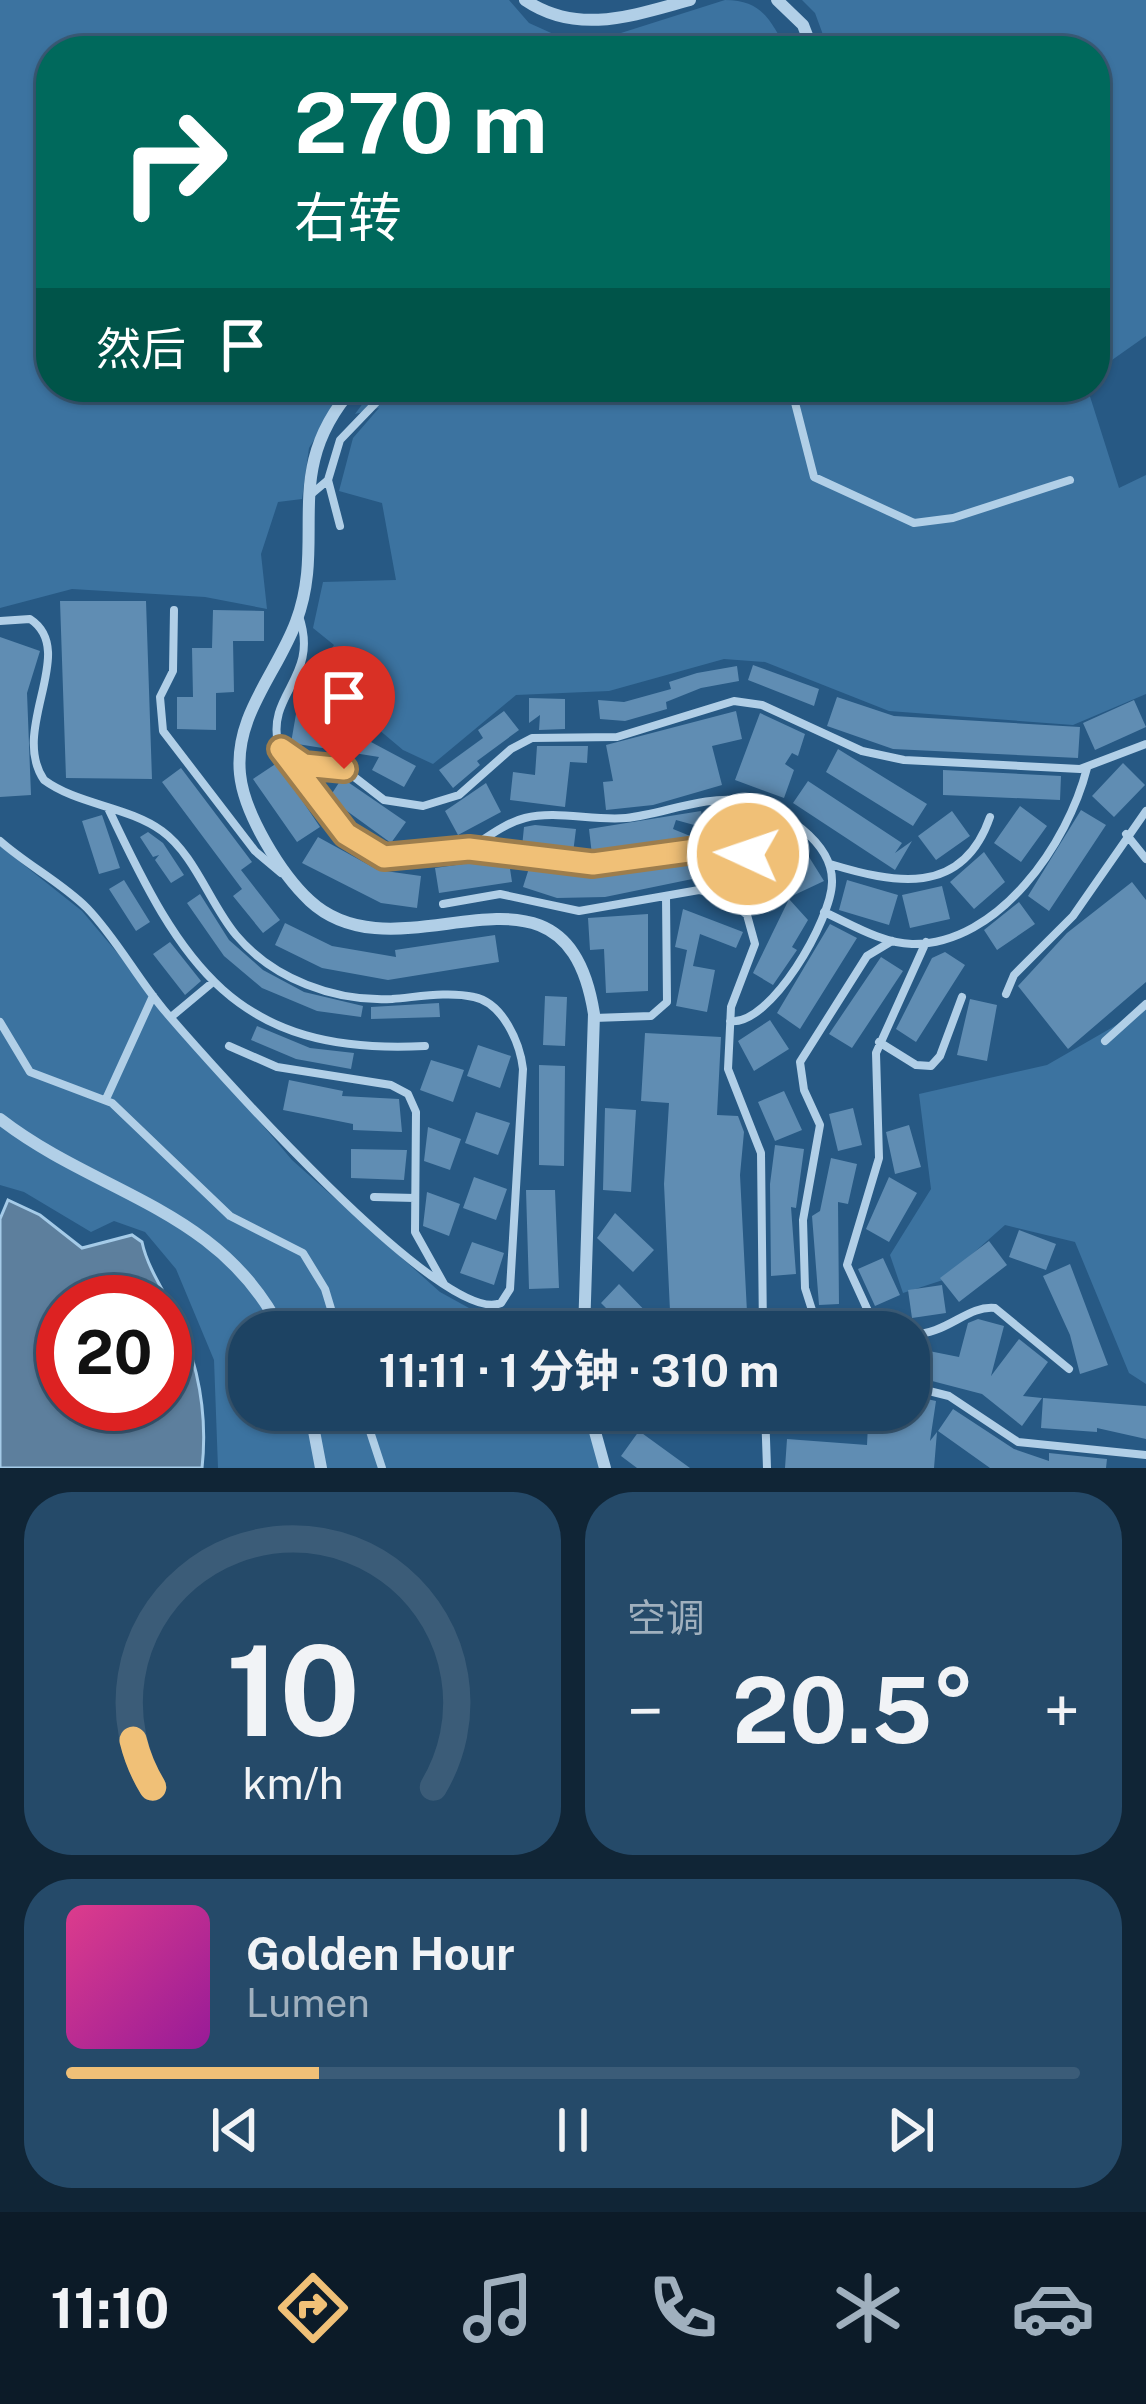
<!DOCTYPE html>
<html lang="zh">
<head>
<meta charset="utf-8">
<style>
	body { margin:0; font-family:"Public Sans","Noto Sans SC",sans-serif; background:#254a69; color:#f1f3f6; height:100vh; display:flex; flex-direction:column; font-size:45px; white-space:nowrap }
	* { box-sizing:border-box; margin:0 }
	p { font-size:39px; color:#a0b0be }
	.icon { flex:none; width:66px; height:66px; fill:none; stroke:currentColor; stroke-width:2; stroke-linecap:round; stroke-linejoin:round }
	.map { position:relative; height:1468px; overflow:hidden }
	.sheet { display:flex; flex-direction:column; gap:24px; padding:24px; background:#102536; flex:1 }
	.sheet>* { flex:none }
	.guide { position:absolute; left:36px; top:36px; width:1074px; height:366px; border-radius:48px; box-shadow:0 3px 9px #0004,0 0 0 3px #3b5c78; background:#00695c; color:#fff; overflow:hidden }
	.speed { position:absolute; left:36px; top:1275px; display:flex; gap:24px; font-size:60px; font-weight:700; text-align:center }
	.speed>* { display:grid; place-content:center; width:156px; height:156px; border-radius:50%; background:#1d4363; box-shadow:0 3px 9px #0004,0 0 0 3px #3b5c78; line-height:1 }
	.speed .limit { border:18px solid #d22; background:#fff; color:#111 }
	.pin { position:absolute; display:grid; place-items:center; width:102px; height:102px; color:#fff; margin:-123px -51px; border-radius:50% 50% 50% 0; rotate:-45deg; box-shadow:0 0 12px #0007 }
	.pin .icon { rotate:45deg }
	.me { position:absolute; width:132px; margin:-66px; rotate:273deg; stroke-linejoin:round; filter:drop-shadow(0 0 9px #0008) }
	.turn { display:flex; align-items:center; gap:42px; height:252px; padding:0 60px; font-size:54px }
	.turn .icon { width:156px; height:156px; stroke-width:2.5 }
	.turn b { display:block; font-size:84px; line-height:102px }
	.then { display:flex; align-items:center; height:114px; padding:0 60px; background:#0003; gap:24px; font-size:45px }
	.big { font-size:90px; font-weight:700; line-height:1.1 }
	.sheet .widget { flex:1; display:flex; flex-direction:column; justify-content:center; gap:18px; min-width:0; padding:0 42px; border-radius:48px; background:#254a69 }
	.sheet .dial { align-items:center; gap:0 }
	.dial svg { height:312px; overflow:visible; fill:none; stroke:#3b5c78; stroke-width:7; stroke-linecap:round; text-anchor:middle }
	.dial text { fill:#f1f3f6; stroke:none }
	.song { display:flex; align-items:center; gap:36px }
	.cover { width:144px; height:144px; border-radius:18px; background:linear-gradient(135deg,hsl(330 70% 55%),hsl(300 70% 35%)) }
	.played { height:12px; border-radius:6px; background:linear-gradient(90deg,#f0c077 25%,#3b5c78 25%) }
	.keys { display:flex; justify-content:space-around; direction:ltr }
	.heat { display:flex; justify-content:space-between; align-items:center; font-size:66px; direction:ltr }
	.sheet .tiles { flex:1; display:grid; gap:24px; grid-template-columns:1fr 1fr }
	.widget:last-child { grid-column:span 2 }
	.trip { position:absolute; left:228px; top:1311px; width:702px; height:120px; border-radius:48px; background:#1d4363; box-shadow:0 3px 9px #0004,0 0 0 3px #3b5c78; font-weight:700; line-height:120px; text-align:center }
	.tab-bar { display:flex; height:192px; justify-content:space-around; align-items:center; background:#0c1b28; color:#a0b0be }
	.tab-bar .icon { width:84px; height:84px }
	.tab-bar .selected { color:#f0c077 }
	.tab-bar b { font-size:54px; color:#f1f3f6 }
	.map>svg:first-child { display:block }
	.green { fill:#3c73a0 }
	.water { fill:#5d7f9d; stroke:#a5cbe8; stroke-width:3; fill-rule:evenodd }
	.building { fill:#608db3 }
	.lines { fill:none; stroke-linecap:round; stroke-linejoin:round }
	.service { stroke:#b1cfe7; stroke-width:8 }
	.minor { stroke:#b1cfe7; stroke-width:12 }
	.route-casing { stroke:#9c7d4d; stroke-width:30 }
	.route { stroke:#f0c077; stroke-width:21 }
</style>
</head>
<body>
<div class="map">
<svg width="1146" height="1468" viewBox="0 0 1146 1468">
	<rect width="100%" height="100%" fill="#275984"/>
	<!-- green -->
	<path class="green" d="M0,0H509L529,23L580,46L725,0C763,0 770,21 788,51H51V387H347L309,448L302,499L278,502L261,554L267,609L205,597L72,589L0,608Z
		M802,0H1146V336L1095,372V51H829L815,13Z
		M375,387H1087L1119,488L1146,475V694L1073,725L889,711L765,662L724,659L609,691L516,695L433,764L403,750L378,729L298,710L307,684L334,645L313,628L323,582L396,580L382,503L339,491L353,438L379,408L355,414Z
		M0,846L82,911L292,1160L440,1292L478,1313L575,1318V1332H249V1410H584L602,1468H218L214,1360L176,1269L145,1232L114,1221L91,1232L24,1192L0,1185Z
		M1146,1008V1384L1129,1373L1075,1242L1005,1225L943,1280L903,1293L890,1255L931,1189L919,1094L1047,1065Z"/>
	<!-- water -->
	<path class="water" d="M8,1200L40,1215L82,1248L132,1235L142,1242C147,1266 163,1290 174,1311C198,1361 208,1413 202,1468H0V1219ZM63,1302H165V1404H63Z"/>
	<!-- building -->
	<path class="building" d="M60,601H146L152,779L66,778Z
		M213,610L264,611V641H233L234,692L216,693V730L177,729V697H193L192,648H212Z
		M0,637L40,651L27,693L31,795L0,797Z
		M753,665L819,689L814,706L748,680Z
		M737,666L739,681L701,688L666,702L667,709L625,721L600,719L598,700L624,702L671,689L669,682L697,673Z
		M837,697L894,716L1080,727L1078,758L893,749L827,726Z
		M529,698L565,699V729L539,730L540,715L529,723Z
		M1134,700L1146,727L1095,750L1083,723Z
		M504,711L519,730L477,761L480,765L453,788L439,770L483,738L478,730Z
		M736,711L742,739L712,746L722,785L653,805L606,810L603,782L613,781L606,745Z
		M760,713L805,734L798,756L792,753L785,764L794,770L784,798L735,780Z
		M296,714L373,726L371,742L416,766L404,787L372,770L379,757L291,743Z
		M537,746H588L587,763L570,762L565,807L510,800L513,772L535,775Z
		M838,749L927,804L913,826L826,772Z
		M277,763L320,827L297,842L253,779Z
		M1123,763L1145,785L1114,817L1092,796Z
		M181,768L252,862L241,870L280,920L263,933L233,896L242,889L162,782Z
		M943,770L1061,776L1060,800L943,795Z
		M342,778L406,822L391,843L329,798Z
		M808,781L902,843L895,853L912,841L895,870L793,803Z
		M486,783L501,812L458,835L445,811Z
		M1020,806L1047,826L1021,862L994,843Z
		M720,809L773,820L766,844L714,830Z
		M1081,810L1106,825L1049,911L1028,896Z
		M701,811L705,828L676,820L673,829L705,842L592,855L589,829Z
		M952,811L970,836L936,860L918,836Z
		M102,815L120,868L99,874L82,821Z
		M535,825L576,829L573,853L522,847L524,827Z
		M148,832L163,843L184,875L171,883L155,860L159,855L153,857L140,837Z
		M794,833L824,881L790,897L808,868L793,881L773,845Z
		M318,837L378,870L421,876L417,908L381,903L302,863Z
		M984,852L1005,882L974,909L950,882Z
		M724,857L747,864L736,889L707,876L605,897L557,898L523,887L530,865L560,873L641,872V867L711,858L715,875Z
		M491,860L509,862L512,882L439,893L435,868Z
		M124,880L150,922L136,931L109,889Z
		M847,880L898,895L889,925L839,910Z
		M1132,882L1146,900V982L1068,1049L1018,986L1067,933Z
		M942,886L950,919L910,928L902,895Z
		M200,894L229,940L263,970L304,992L363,1006L361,1017L317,1011L262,988L224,956L187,903Z
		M789,899L808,920L792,947L797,950L773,985L753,973Z
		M1019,902L1035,924L997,950L984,930Z
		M683,909L743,932L736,948L700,934L693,966L715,970L707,1012L676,1006L687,950L675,947Z
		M648,914V991L606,993L604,949L590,950L588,918Z
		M285,923L332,946L396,957L395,950L495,935L499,962L388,980L322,968L275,945Z
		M830,924L857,938L800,1029L777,1013Z
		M170,942L201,981L185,995L153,954Z
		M945,952L965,965L916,1042L896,1029L932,958Z
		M881,957L903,971L852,1048L829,1034Z
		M545,996L567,997L565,1046L543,1045Z
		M970,999L997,1005L987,1061L957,1055Z
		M439,1003L440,1017L371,1019V1007Z
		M770,1020L789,1049L754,1071L738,1041Z
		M257,1026L310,1048L354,1053L351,1069L296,1059L251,1040Z
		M645,1033L721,1037L717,1115L738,1116L744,1132L740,1175L748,1332H671L664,1184L669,1103L641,1101Z
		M478,1045L511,1056L500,1088L467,1076Z
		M431,1060L464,1070L453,1102L420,1090Z
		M539,1065L565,1066L564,1166L539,1165Z
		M289,1080L343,1091L342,1096L399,1099L402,1132L353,1130V1124L283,1110Z
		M784,1091L802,1130L775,1141L758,1102Z
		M605,1108L636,1110L631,1192L603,1190Z
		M853,1108L862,1145L838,1151L829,1114Z
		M476,1112L510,1123L498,1155L465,1143Z
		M909,1125L921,1167L895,1174L886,1132Z
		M428,1127L461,1139L450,1170L424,1161Z
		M775,1145L804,1149L796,1208L791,1207L796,1274L771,1276L770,1184Z
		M351,1149L407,1150L404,1180L351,1178Z
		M831,1158L857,1164L848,1204L838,1202L839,1304L819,1305L812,1216L820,1211Z
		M474,1177L507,1189L496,1220L463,1208Z
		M889,1177L917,1193L889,1242L866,1229Z
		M526,1190H555L559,1288L529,1289Z
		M427,1192L460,1204L449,1236L423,1226Z
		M615,1213L654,1250L633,1272L597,1238Z
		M1019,1230L1056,1244L1046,1270L1009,1257Z
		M989,1241L1007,1265L959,1302L940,1278Z
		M472,1242L504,1253L494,1285L460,1273Z
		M883,1258L900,1295L875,1306L858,1269Z
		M1070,1264L1108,1365L1080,1374L1070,1335L1043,1276Z
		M619,1284L657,1323L648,1332H630L601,1303Z
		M942,1285L946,1313L912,1318L908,1290Z
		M978,1319L1004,1326L991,1376L1019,1339L1048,1362L1023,1396L1042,1398L1022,1426L982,1394L909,1375V1347L959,1357L968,1323Z
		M909,1395L936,1401L930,1441L937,1432L934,1468H785L787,1439L867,1445L868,1424L836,1410H909Z
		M1043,1398L1146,1406V1439L1097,1428V1432L1041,1428Z
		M953,1409L1014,1449L1049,1461V1453L1107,1459L1106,1468H990L938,1431Z
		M679,1410H756V1429L680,1432Z
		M639,1431L690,1468H637L621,1456Z"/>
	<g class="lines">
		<!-- service -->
		<path class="service" d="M791,387L814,477L914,523L953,518L1070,480
			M328,480L340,526
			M309,496L328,480L340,440L391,387
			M174,610L173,671L160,697L163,731L255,851L281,873
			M299,616C320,677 267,693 278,743L296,762L344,769L384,800L423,806L459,795L511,749L532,738L617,737L734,701L762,705L862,751L904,760L1080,769L1146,744
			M0,621L30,619C79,651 9,729 44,780C78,805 127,806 162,831C195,855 210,904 236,935C273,979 335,1002 392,999C418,997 448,991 474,997C503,1003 520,1043 523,1069L510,1289L501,1303C444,1329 207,1060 164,1010C137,978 116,938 87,908C62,883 27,865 0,841
			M289,760L346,834L384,857L469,849L593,864L728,848L748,854L782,881
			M108,808C182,965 234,1056 425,1046
			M1126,834L1146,859
			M469,849C486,838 505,823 525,818C556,810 593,821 626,818C664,814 704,795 744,801C780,807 833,842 832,882C832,919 770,1027 730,1021
			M830,864C893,883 962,898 990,817
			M443,904L500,894L579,911L699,890L727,898L747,915L755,944L731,1007L728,1069L761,1153L763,1332
			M824,912C851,924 881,943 912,944C999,945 1068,843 1087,768
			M1006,994L1014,975L1073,916L1146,811
			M171,1017L213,982
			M594,1018L651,1016L667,1002L666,896
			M0,1022L30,1072L112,1103L230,1216L303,1253L325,1289L338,1332
			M1105,1041L1146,1004
			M879,1042L916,1065L931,1066L940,1056L962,997
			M229,1046L277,1067L391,1085L408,1094L416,1112L415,1232L444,1284
			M106,1099L153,996
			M374,1197L415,1198
			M819,1332L805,1288L803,1220L820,1125L804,1090L800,1062L867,956L892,941
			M900,1332L869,1313L847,1265L879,1158L876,1053L926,942
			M909,1334C947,1336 966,1305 995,1308L1069,1369
			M909,1386L949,1396L1018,1442L1146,1455
			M363,1410L382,1468
			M765,1410L767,1468"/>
		<!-- minor -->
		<path class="minor" d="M525,0C578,36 634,15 690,0
			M777,0L803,25L813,51
			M354,387C279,471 328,538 296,622C277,673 234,716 240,774C244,814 281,874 310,901C402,986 565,830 594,1014L584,1332
			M0,1119C98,1195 221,1208 282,1332
			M310,1410L321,1468
			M589,1410L605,1468"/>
	</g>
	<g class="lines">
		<!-- route casing -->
		<g class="route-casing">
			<path id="route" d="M344,769L304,765L281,749L346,834L384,857L469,849L593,864L710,848L748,854"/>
		</g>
		<!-- route -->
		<use href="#route" class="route"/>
	</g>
</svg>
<div class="speed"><div class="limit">20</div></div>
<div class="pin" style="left:344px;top:769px;background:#d93025"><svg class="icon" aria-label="arrive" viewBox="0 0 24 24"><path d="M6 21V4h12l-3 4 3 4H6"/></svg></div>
<svg class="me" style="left:748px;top:854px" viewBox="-20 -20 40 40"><circle r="17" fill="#f0c077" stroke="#fff" stroke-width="3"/><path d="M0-11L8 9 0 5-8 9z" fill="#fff"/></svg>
<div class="trip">11:11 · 1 分钟 · 310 m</div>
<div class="guide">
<div class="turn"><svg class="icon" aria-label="right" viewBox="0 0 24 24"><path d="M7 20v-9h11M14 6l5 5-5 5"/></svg><div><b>270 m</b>右转</div></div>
<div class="then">然后<svg class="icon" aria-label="arrive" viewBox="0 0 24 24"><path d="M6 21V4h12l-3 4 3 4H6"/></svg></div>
</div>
</div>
<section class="sheet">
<div class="tiles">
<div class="widget dial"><svg viewBox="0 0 100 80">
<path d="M14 69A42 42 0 1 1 86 69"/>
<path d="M14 69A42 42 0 0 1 9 57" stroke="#f0c077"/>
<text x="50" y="56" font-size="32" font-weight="700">10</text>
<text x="50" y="72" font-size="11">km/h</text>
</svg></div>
<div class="widget"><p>空调</p>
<div class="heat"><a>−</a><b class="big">20.5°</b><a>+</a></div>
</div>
<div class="widget">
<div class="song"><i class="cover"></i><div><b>Golden Hour</b><p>Lumen</p></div></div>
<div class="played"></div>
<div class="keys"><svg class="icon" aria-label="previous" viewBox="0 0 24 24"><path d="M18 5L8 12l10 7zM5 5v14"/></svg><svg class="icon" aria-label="pause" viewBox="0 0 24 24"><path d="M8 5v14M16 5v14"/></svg><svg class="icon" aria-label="next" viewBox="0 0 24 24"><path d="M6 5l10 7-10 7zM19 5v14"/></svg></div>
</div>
</div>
</section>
<nav class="tab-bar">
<b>11:10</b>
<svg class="icon selected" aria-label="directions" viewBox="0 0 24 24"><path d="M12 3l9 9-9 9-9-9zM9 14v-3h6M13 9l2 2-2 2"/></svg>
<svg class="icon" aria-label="music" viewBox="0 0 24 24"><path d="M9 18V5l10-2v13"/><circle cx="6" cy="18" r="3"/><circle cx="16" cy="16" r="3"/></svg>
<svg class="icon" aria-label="phone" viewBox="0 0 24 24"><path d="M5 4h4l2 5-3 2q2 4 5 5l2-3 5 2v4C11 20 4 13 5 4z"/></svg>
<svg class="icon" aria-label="climate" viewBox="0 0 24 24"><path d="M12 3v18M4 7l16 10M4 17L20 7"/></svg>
<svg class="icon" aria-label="car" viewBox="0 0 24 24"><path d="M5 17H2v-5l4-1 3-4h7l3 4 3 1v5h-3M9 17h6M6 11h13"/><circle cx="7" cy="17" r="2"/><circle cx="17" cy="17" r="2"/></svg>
</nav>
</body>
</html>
